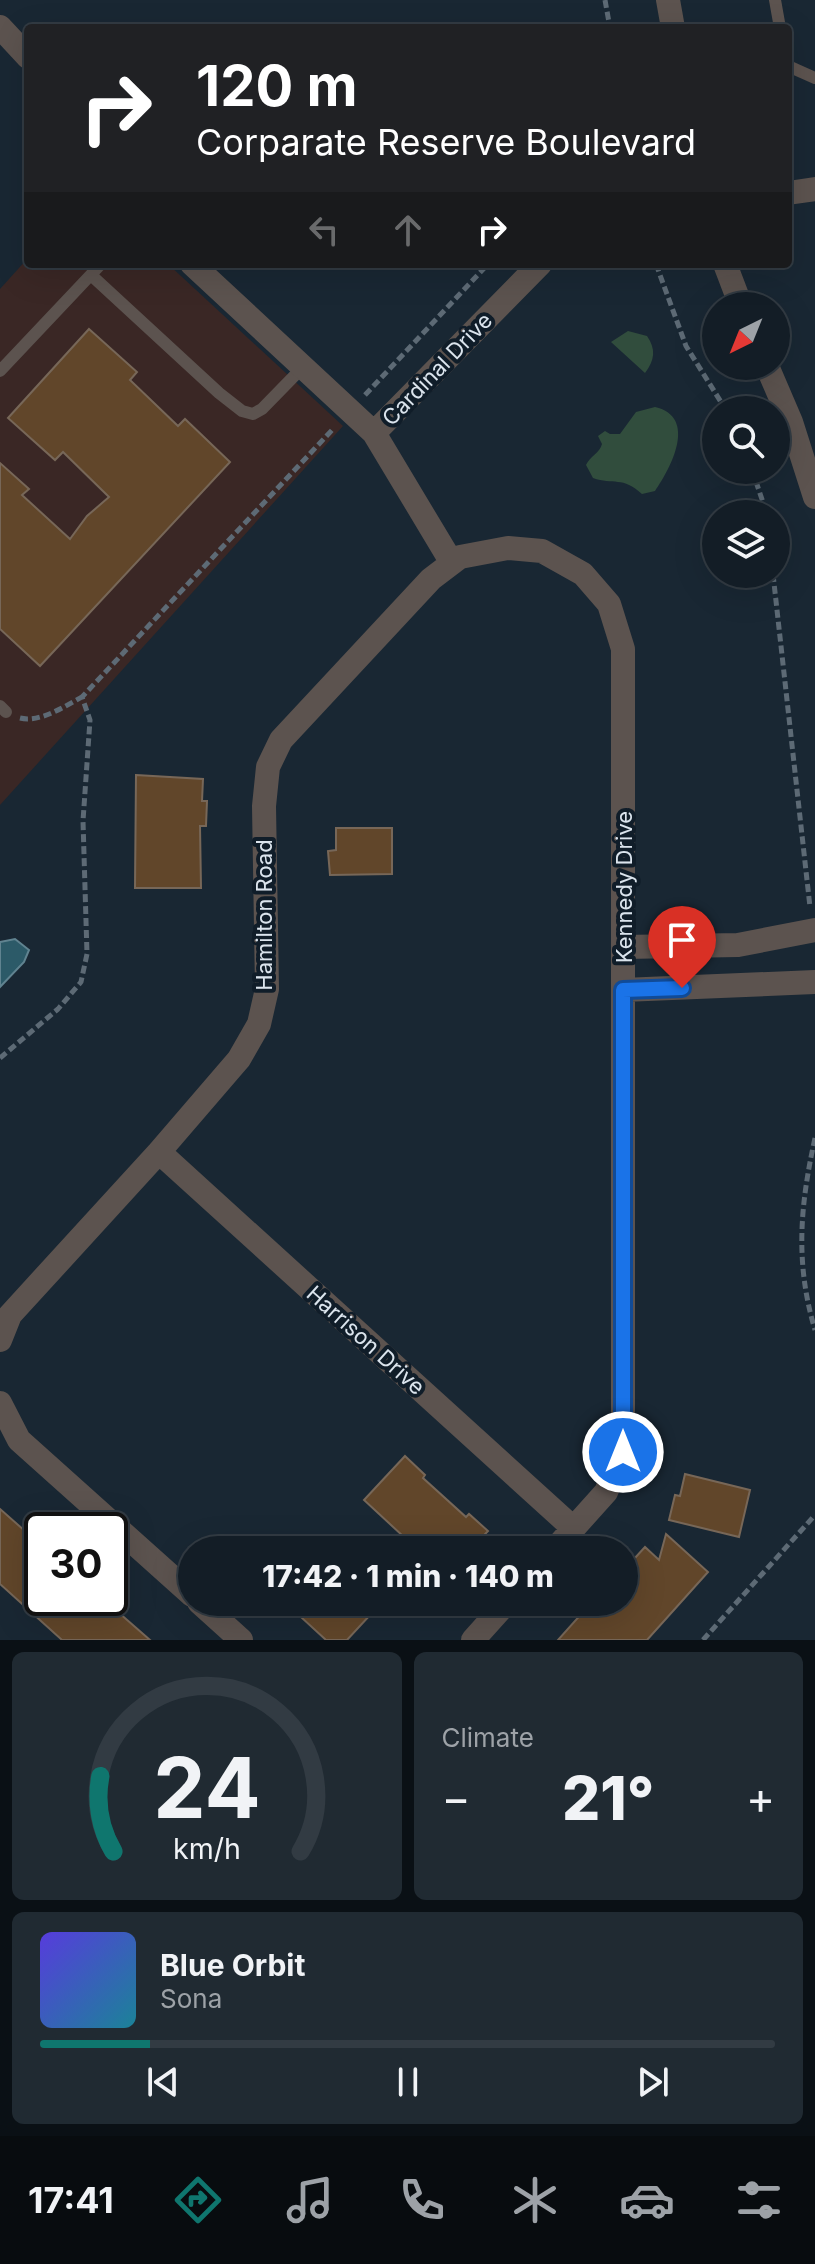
<!DOCTYPE html>
<html lang="en">
<head>
<meta charset="utf-8">
<style>
	body { margin:0; font-family:Inter,sans-serif; background:#202a32; color:#f1f3f6; height:100vh; display:flex; flex-direction:column; font-size:30px; white-space:nowrap }
	* { box-sizing:border-box; margin:0 }
	p { font-size:26px; color:#9da2a7 }
	.icon { flex:none; width:44px; height:44px; fill:none; stroke:currentColor; stroke-width:2; stroke-linecap:round; stroke-linejoin:round }
	.map { position:relative; height:1640px; overflow:hidden }
	.panel { display:flex; flex-direction:column; gap:12px; padding:12px; background:#0a1015; flex:1 }
	.panel>* { flex:none }
	.guide { position:absolute; left:24px; top:24px; width:768px; height:244px; border-radius:8px; box-shadow:0 8px 32px #0002,0 0 0 2px #323b43; background:#202124; color:#fff; overflow:hidden }
	.needle { width:52px; rotate:223deg }
	.controls { position:absolute; left:702px; top:292px; display:grid; gap:16px }
	.controls a { display:grid; place-items:center; width:88px; height:88px; border-radius:50%; background:#131d26; box-shadow:0 8px 32px #0002,0 0 0 2px #323b43; font-size:40px }
	.speed { position:absolute; left:24px; top:1512px; display:flex; gap:16px; font-size:40px; font-weight:700; text-align:center }
	.speed>* { display:grid; place-content:center; width:104px; height:104px; border-radius:50%; background:#131d26; box-shadow:0 8px 32px #0002,0 0 0 2px #323b43; line-height:1 }
	.speed .limit { border:4px solid #111; border-radius:12px; background:#fff; color:#111 }
	.pin { position:absolute; display:grid; place-items:center; width:68px; height:68px; color:#fff; margin:-82px -34px; border-radius:50% 50% 50% 0; rotate:-45deg; box-shadow:0 0 8px #0007 }
	.pin .icon { rotate:45deg }
	.me { position:absolute; width:88px; margin:-44px; rotate:0deg; stroke-linejoin:round; filter:drop-shadow(0 0 6px #0008) }
	.turn { display:flex; align-items:center; gap:28px; height:168px; padding:0 40px; font-size:36px }
	.turn .icon { width:104px; height:104px; stroke-width:2.5 }
	.turn b { display:block; font-size:56px; line-height:68px }
	.lanes { display:flex; align-items:center; height:76px; padding:0 40px; background:#0003; justify-content:center; gap:40px; direction:ltr }
	.lanes .off { opacity:.35 }
	.big { font-size:60px; font-weight:800; line-height:1.1 }
	.panel .tile { flex:1; display:flex; flex-direction:column; justify-content:center; gap:12px; min-width:0; padding:0 28px; border-radius:12px; background:#202a32 }
	.panel .dial { align-items:center; gap:0 }
	.dial svg { height:208px; overflow:visible; fill:none; stroke:#323b43; stroke-width:7; stroke-linecap:round; text-anchor:middle }
	.dial text { fill:#f1f3f6; stroke:none }
	.song { display:flex; align-items:center; gap:24px }
	.cover { width:96px; height:96px; border-radius:12px; background:linear-gradient(135deg,hsl(250 70% 55%),hsl(190 70% 35%)) }
	.played { height:8px; border-radius:4px; background:linear-gradient(90deg,#0f766e 15%,#323b43 15%) }
	.keys { display:flex; justify-content:space-around; direction:ltr }
	.heat { display:flex; justify-content:space-between; align-items:center; font-size:44px; direction:ltr }
	.panel .tiles { flex:1; display:grid; gap:12px; grid-template-columns:1fr 1fr }
	.tile:last-child { grid-column:span 2 }
	.trip { position:absolute; left:178px; top:1536px; width:460px; height:80px; border-radius:40px; background:#131d26; box-shadow:0 8px 32px #0002,0 0 0 2px #323b43; font-weight:800; line-height:80px; text-align:center }
	.tab-bar { display:flex; height:128px; justify-content:space-around; align-items:center; background:#080c0f; color:#9da2a7 }
	.tab-bar .icon { width:56px; height:56px }
	.tab-bar .current { color:#0f766e }
	.tab-bar b { font-size:36px; color:#f1f3f6 }
	.map>svg:first-child { display:block }
	.commercial { fill:#3a2725 }
	.green { fill:#314d3d }
	.water { fill:#2c5a68; stroke:#608390; stroke-width:2 }
	.building { fill:#61462a; stroke:#776758; stroke-width:2 }
	.lines { fill:none; stroke-linecap:round; stroke-linejoin:round }
	.path { stroke:#5d6a75; stroke-width:5; stroke-dasharray:8 4; stroke-linecap:butt }
	.service { stroke:#5c534f; stroke-width:12 }
	.minor { stroke:#5c534f; stroke-width:24 }
	.route-casing { stroke:#114b97; stroke-width:20 }
	.route { stroke:#1a73e8; stroke-width:14 }
	.labels { text-anchor:middle; stroke-width:8; stroke-linejoin:round; paint-order:stroke }
	.street-label { font-size:22px; fill:#dbe4ed; stroke:#101d29 }
</style>
</head>
<body>
<div class="map">
<svg width="815" height="1640" viewBox="0 0 815 1640">
	<rect width="100%" height="100%" fill="#192733"/>
	<!-- commercial -->
	<path class="commercial" d="M28,258V264H168L343,426L0,805V289Z"/>
	<!-- green -->
	<path class="green" d="M628,331L647,336C656,349 655,360 645,373L611,342Z
		M655,407C698,417 671,468 655,491L642,494C623,476 613,485 593,478L586,465C590,456 600,453 602,444L598,436L605,431L610,434H620L636,412Z"/>
	<!-- water -->
	<path class="water" d="M15,939L29,950L24,962L0,987V942Z"/>
	<!-- building -->
	<path class="building" d="M89,329L137,372L130,380L178,426L185,419L230,462L40,666L0,629V463L29,489L22,495L70,539L87,516L109,497L63,452L55,460L8,418Z
		M136,775L203,779L202,801H207L206,826H200L201,888H135Z
		M336,828H392V874L330,875L328,851L336,850Z
		M405,1456L425,1475L423,1478L466,1517L469,1514L488,1531L470,1550H418L364,1500Z
		M685,1474L750,1490L739,1537L669,1520L675,1495L680,1496Z
		M0,1509L42,1546V1598H102L150,1640H62L0,1584Z
		M666,1534L708,1572L647,1640H558L592,1602H624V1570L645,1547L659,1560Z
		M316,1602H358L371,1614L347,1640H326L302,1618Z"/>
	<g class="lines">
		<!-- path -->
		<path class="path" d="M605,0L610,28
			M656,264L686,346L726,410
			M365,395L488,264
			M752,470L767,514
			M773,574L810,907
			M20,718C40,723 65,706 82,697
			M0,1058L58,1009L81,982L87,954L83,821L90,720L82,697L334,428
			M815,1138C800,1206 795,1263 815,1330
			M703,1640L815,1515"/>
		<!-- service -->
		<path class="service" d="M775,0L780,28
			M788,66L815,78
			M91,275L219,393L242,411L253,414L262,409L303,367
			M0,371L101,264
			M0,706L6,712"/>
		<!-- minor -->
		<path class="minor" d="M668,0L673,28
			M0,27L28,57
			M788,193L815,189
			M192,264L374,433L452,563
			M725,264L741,306
			M767,366L791,422L815,497
			M374,433L540,264
			M624,947L738,945L815,930
			M623,990L815,982
			M159,1152L573,1528
			M0,1340L10,1315L159,1152L239,1059L259,1024L267,989L264,806L268,767L281,740L431,579L460,557L508,548L542,551L583,574L609,604L623,649V1452L606,1492L554,1550
			M0,1403L19,1440L192,1595
			M199,1602L241,1640
			M473,1640L507,1602"/>
	</g>
	<g class="lines">
		<!-- route casing -->
		<g class="route-casing">
			<path id="route" d="M623,1452V990L682,988"/>
		</g>
		<!-- route -->
		<use href="#route" class="route"/>
	</g>
	<g class="labels">
		<!-- street labels -->
		<g class="street-label">
			<text transform="translate(437 369) rotate(-46)" y="8">Cardinal Drive</text>
			<text transform="translate(624 887) rotate(-90)" y="8">Kennedy Drive</text>
			<text transform="translate(264 915) rotate(-90)" y="8">Hamilton Road</text>
			<text transform="translate(366 1340) rotate(42)" y="8">Harrison Drive</text>
		</g>
	</g>
</svg>
<div class="controls">
<a><svg class="needle" viewBox="-14 -14 28 28"><path d="M0-13l5 13h-10z" fill="#e53935"/><path d="M0 13l5-13h-10z" fill="#9da2a7"/></svg></a>
<a><svg class="icon" aria-label="search" viewBox="0 0 24 24"><circle cx="10" cy="10" r="6"/><path d="M15 15l6 6"/></svg></a>
<a><svg class="icon" aria-label="layers" viewBox="0 0 24 24"><path d="M12 4l9 5-9 5-9-5zM3 14l9 5 9-5"/></svg></a>
</div>
<div class="speed"><div class="limit">30</div></div>
<div class="pin" style="left:682px;top:988px;background:#d93025"><svg class="icon" aria-label="arrive" viewBox="0 0 24 24"><path d="M6 21V4h12l-3 4 3 4H6"/></svg></div>
<svg class="me" style="left:623px;top:1452px" viewBox="-20 -20 40 40"><circle r="17" fill="#1a73e8" stroke="#fff" stroke-width="3"/><path d="M0-11L8 9 0 5-8 9z" fill="#fff"/></svg>
<div class="trip">17:42 · 1 min · 140 m</div>
<div class="guide">
<div class="turn"><svg class="icon" aria-label="right" viewBox="0 0 24 24"><path d="M7 20v-9h11M14 6l5 5-5 5"/></svg><div><b>120 m</b>Corparate Reserve Boulevard</div></div>
<div class="lanes"><svg class="icon off" aria-label="left" viewBox="0 0 24 24"><path d="M17 20v-9H6M10 6l-5 5 5 5"/></svg><svg class="icon off" aria-label="ahead" viewBox="0 0 24 24"><path d="M12 20V5M6 11l6-6 6 6"/></svg><svg class="icon" aria-label="right" viewBox="0 0 24 24"><path d="M7 20v-9h11M14 6l5 5-5 5"/></svg></div>
</div>
</div>
<section class="panel">
<div class="tiles">
<div class="tile dial"><svg viewBox="0 0 100 80">
<path d="M14 69A42 42 0 1 1 86 69"/>
<path d="M14 69A42 42 0 0 1 9 40" stroke="#0f766e"/>
<text x="50" y="56" font-size="32" font-weight="700">24</text>
<text x="50" y="72" font-size="11">km/h</text>
</svg></div>
<div class="tile"><p>Climate</p>
<div class="heat"><a>−</a><b class="big">21°</b><a>+</a></div>
</div>
<div class="tile">
<div class="song"><i class="cover"></i><div><b>Blue Orbit</b><p>Sona</p></div></div>
<div class="played"></div>
<div class="keys"><svg class="icon" aria-label="previous" viewBox="0 0 24 24"><path d="M18 5L8 12l10 7zM5 5v14"/></svg><svg class="icon" aria-label="pause" viewBox="0 0 24 24"><path d="M8 5v14M16 5v14"/></svg><svg class="icon" aria-label="next" viewBox="0 0 24 24"><path d="M6 5l10 7-10 7zM19 5v14"/></svg></div>
</div>
</div>
</section>
<nav class="tab-bar">
<b>17:41</b>
<svg class="icon current" aria-label="directions" viewBox="0 0 24 24"><path d="M12 3l9 9-9 9-9-9zM9 14v-3h6M13 9l2 2-2 2"/></svg>
<svg class="icon" aria-label="music" viewBox="0 0 24 24"><path d="M9 18V5l10-2v13"/><circle cx="6" cy="18" r="3"/><circle cx="16" cy="16" r="3"/></svg>
<svg class="icon" aria-label="phone" viewBox="0 0 24 24"><path d="M5 4h4l2 5-3 2q2 4 5 5l2-3 5 2v4C11 20 4 13 5 4z"/></svg>
<svg class="icon" aria-label="climate" viewBox="0 0 24 24"><path d="M12 3v18M4 7l16 10M4 17L20 7"/></svg>
<svg class="icon" aria-label="car" viewBox="0 0 24 24"><path d="M5 17H2v-5l4-1 3-4h7l3 4 3 1v5h-3M9 17h6M6 11h13"/><circle cx="7" cy="17" r="2"/><circle cx="17" cy="17" r="2"/></svg>
<svg class="icon" aria-label="filters" viewBox="0 0 24 24"><path d="M4 7h16M4 17h16"/><circle cx="9" cy="7" r="2"/><circle cx="15" cy="17" r="2"/></svg>
</nav>
</body>
</html>
